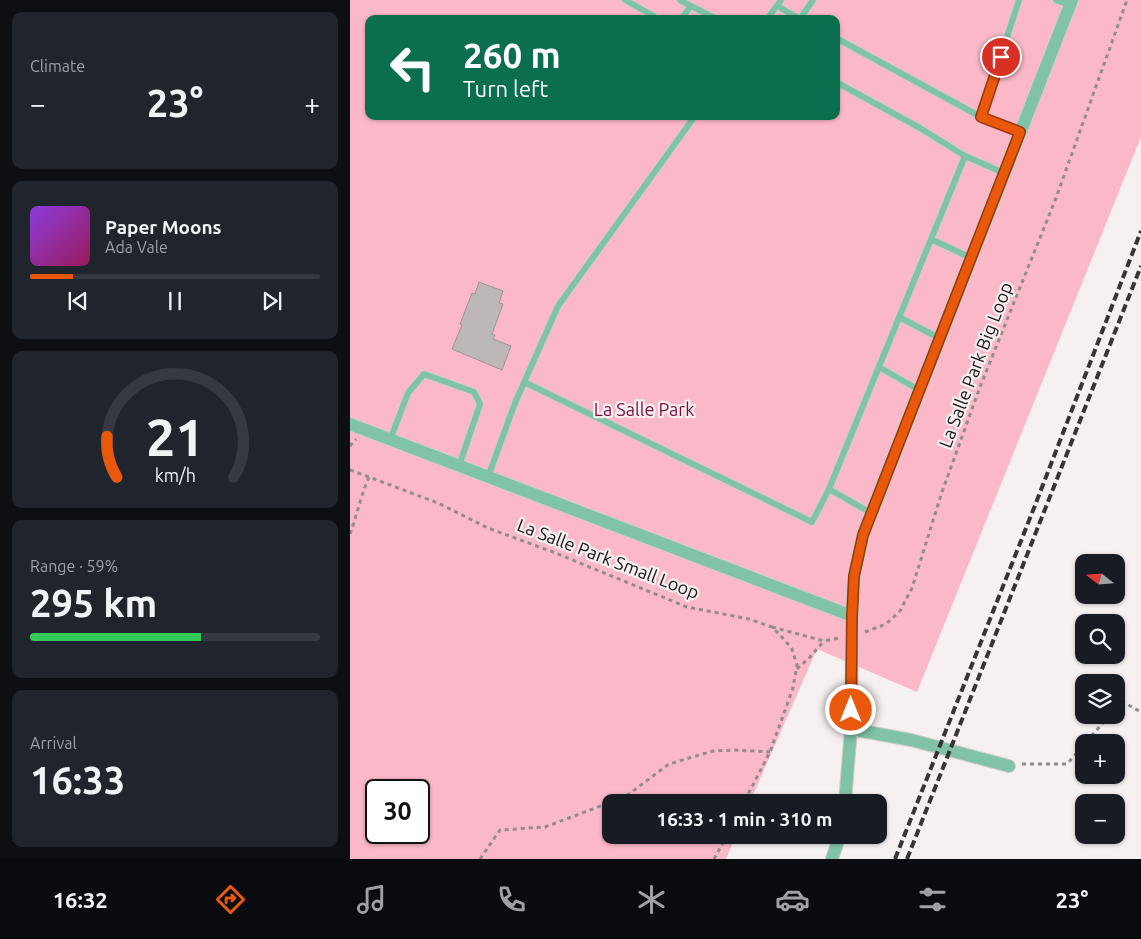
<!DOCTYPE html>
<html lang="en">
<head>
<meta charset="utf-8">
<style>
	body { margin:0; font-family:Ubuntu,sans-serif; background:#20242c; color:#f1f3f6; height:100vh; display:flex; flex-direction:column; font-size:19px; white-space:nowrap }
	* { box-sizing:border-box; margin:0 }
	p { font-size:16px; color:#9ea1a6 }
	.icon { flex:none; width:28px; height:28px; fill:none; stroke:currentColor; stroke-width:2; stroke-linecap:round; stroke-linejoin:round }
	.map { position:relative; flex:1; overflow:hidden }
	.panel { display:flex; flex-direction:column; gap:12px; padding:12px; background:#0d0f14; width:350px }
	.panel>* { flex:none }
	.hud { position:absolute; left:15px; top:15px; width:475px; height:105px; border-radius:10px; box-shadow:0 1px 4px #0004; background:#0b6e4f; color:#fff; overflow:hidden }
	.needle { width:32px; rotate:287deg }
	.tools { position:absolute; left:725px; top:554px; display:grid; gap:10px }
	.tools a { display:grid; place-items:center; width:50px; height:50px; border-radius:10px; background:#171b24; box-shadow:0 1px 4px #0004; font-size:25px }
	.speed { position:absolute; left:15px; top:779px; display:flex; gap:10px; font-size:25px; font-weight:700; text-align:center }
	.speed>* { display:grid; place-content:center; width:65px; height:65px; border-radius:50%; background:#171b24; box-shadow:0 1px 4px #0004; line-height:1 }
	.speed .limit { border:2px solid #111; border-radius:8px; background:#fff; color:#111 }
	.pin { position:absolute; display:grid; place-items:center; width:42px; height:42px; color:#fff; margin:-21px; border:2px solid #fff; border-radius:50%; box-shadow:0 1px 5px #0007 }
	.me { position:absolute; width:55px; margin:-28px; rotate:0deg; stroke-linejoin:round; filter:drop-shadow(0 0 4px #0008) }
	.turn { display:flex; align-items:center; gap:18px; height:105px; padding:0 15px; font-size:22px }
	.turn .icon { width:65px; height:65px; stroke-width:2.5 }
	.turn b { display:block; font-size:35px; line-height:42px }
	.big { font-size:38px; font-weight:700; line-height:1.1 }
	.panel .tile { flex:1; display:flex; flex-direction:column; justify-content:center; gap:8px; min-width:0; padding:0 18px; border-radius:10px; background:#20242c }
	.panel .dial { align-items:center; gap:0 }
	.dial svg { height:130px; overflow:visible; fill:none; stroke:#363941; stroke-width:7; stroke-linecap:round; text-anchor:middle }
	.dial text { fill:#f1f3f6; stroke:none }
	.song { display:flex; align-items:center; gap:15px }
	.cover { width:60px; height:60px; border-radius:8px; background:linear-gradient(135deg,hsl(270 70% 55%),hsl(330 70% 35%)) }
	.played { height:5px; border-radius:2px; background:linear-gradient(90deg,#ea580c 15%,#363941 15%) }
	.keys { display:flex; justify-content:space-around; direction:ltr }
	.heat { display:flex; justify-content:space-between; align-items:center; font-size:28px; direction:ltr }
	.charge { height:8px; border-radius:4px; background:linear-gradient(90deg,#34c759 59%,#363941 0) }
	.trip { position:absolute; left:252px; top:794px; width:285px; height:50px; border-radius:10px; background:#171b24; box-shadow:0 1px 4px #0004; font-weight:700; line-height:50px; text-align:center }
	.menu { display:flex; height:80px; justify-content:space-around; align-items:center; background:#090b0e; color:#9ea1a6 }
	.menu .icon { width:35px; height:35px }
	.menu .current { color:#ea580c }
	.menu b { font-size:22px; color:#f1f3f6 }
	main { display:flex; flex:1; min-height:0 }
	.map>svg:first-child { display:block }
	.green { fill:#fbb8c8; fill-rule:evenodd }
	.building { fill:#bdb7b8; stroke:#9b9596 }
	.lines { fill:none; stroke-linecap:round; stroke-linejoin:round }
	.lane-casing { stroke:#d2cdcd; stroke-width:8 }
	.street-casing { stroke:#d2cdcd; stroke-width:14 }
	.path { stroke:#918c8d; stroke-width:3; stroke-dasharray:4 4; stroke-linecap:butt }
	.lane { stroke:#80c3a7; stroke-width:6 }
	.street { stroke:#80c3a7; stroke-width:12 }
	.rail { stroke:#373435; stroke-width:4; stroke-dasharray:8 4; stroke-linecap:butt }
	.route-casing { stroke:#983908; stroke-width:12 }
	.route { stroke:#ea580c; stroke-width:9 }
	.labels { text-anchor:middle; stroke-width:4.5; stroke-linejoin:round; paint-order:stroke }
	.street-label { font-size:18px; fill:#151313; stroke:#f6f0f1 }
	.park-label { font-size:18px; fill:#7c0d3c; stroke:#f6f0f1 }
</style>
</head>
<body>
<main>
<section class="panel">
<div class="tile"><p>Climate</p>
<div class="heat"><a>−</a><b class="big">23°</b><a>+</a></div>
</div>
<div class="tile">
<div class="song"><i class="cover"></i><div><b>Paper Moons</b><p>Ada Vale</p></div></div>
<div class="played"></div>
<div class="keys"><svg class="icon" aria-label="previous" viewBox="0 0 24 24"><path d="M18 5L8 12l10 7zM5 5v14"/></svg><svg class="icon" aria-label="pause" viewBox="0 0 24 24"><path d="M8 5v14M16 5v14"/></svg><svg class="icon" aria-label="next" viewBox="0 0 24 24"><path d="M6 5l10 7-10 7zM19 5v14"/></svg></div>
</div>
<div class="tile dial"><svg viewBox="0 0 100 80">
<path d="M14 69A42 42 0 1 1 86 69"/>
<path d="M14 69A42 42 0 0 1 8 44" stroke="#ea580c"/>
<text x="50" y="56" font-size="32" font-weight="700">21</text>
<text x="50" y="72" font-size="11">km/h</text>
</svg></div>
<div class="tile"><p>Range · 59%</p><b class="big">295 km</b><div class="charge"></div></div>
<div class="tile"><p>Arrival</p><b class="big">16:33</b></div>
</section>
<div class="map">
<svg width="791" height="859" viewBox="0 0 791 859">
	<rect width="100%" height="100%" fill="#f6f0f1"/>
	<!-- green -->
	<path class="green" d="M0,0H791V137L567,692L467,649L400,802H261V835H386L376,859H0ZM19,19H486V116H19ZM26,790H69V832H26Z"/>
	<!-- building -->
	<path class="building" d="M129,282L153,291L149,303L153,304L142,334L145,335L143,339L161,346L152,370L102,349L112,325L110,324L122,293L125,294Z"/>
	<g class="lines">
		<!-- lane casing -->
		<g class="lane-casing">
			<path id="lane" d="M275,0L309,19
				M330,0L341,6L331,19
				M706,0L720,5
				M341,6L367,19
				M427,6L450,19
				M417,19L431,0
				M450,19L463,0
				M486,38L631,117L670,132
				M486,82L570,128L615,156L654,173
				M631,117L669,0
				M581,239L621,258
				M549,317L589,338
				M529,367L569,390
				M174,382L462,522L479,489L615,156
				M40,440L58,393L74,374L124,392L130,404L109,466
				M138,477L165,403L208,306L345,116
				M479,489L521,513"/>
		</g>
		<!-- street casing -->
		<g class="street-casing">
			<path id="street" d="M0,424L502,616
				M501,729L561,740L659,766
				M495,802L501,729L502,616L504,576L513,535L722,0
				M482,859L490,835"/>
		</g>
		<!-- path -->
		<path class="path" d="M0,446L6,439
			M0,470L19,477
			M0,534C7,515 11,495 19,477L88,503L138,528L203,552L337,607L399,619L422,627L431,636L442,649L447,665L443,688L420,752L394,802
			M422,627L474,641L489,638
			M515,632L536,624L550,611L562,588L592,492L630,387L706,198L777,0
			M447,669L460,657L474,641
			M766,709L773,702L791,712
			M736,742L760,715
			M672,764H717L734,745
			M130,859L150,830L195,827L256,804L275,797L319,764L363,751L385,750L420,752
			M364,859L377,835"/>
		<!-- lane -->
		<use href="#lane" class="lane"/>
		<!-- street -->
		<use href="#street" class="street"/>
		<!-- rail -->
		<path class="rail" d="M545,859L684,508L791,231
			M557,859L791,266"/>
	</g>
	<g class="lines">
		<!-- route casing -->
		<g class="route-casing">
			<path id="route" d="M501,710L502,616L504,576L513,535L670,132L631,117L651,57"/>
		</g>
		<!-- route -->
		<use href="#route" class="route"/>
	</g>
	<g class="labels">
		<!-- street labels -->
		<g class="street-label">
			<text transform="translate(626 365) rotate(-69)" y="6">La Salle Park Big Loop</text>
			<text transform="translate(258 559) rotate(21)" y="6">La Salle Park Small Loop</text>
		</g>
		<!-- park labels -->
		<g class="park-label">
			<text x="294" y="416">La Salle Park</text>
		</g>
	</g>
</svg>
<div class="tools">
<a><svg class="needle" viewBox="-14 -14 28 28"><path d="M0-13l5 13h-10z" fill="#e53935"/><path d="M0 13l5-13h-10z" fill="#9ea1a6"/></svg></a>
<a><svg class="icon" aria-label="search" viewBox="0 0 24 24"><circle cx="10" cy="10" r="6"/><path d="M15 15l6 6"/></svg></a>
<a><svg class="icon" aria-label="layers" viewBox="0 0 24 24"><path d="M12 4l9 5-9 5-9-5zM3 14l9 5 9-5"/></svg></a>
<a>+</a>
<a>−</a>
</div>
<div class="speed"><div class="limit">30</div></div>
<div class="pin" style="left:651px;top:57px;background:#d93025"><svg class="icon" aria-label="arrive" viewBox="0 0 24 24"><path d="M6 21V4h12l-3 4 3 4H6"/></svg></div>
<svg class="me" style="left:501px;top:710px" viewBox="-20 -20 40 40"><circle r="17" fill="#ea580c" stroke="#fff" stroke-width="3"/><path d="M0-11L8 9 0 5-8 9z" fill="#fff"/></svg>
<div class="trip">16:33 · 1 min · 310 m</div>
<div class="hud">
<div class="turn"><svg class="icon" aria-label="left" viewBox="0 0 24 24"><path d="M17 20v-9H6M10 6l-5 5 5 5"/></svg><div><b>260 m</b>Turn left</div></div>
</div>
</div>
</main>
<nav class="menu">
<b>16:32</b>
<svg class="icon current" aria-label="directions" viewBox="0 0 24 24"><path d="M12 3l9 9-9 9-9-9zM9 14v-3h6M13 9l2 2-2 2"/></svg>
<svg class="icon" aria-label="music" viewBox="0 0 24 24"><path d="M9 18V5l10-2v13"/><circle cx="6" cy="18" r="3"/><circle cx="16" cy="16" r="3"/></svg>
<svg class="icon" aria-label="phone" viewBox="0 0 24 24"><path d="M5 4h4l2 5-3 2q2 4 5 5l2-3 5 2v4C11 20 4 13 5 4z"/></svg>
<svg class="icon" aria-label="climate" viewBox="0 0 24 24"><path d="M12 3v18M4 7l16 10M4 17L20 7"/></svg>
<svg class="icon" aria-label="car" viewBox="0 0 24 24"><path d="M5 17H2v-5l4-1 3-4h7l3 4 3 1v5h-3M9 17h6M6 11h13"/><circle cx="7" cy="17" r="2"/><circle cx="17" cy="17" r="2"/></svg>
<svg class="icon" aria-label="filters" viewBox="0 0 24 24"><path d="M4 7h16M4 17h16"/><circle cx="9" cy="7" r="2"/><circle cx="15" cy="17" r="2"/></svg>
<b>23°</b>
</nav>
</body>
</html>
